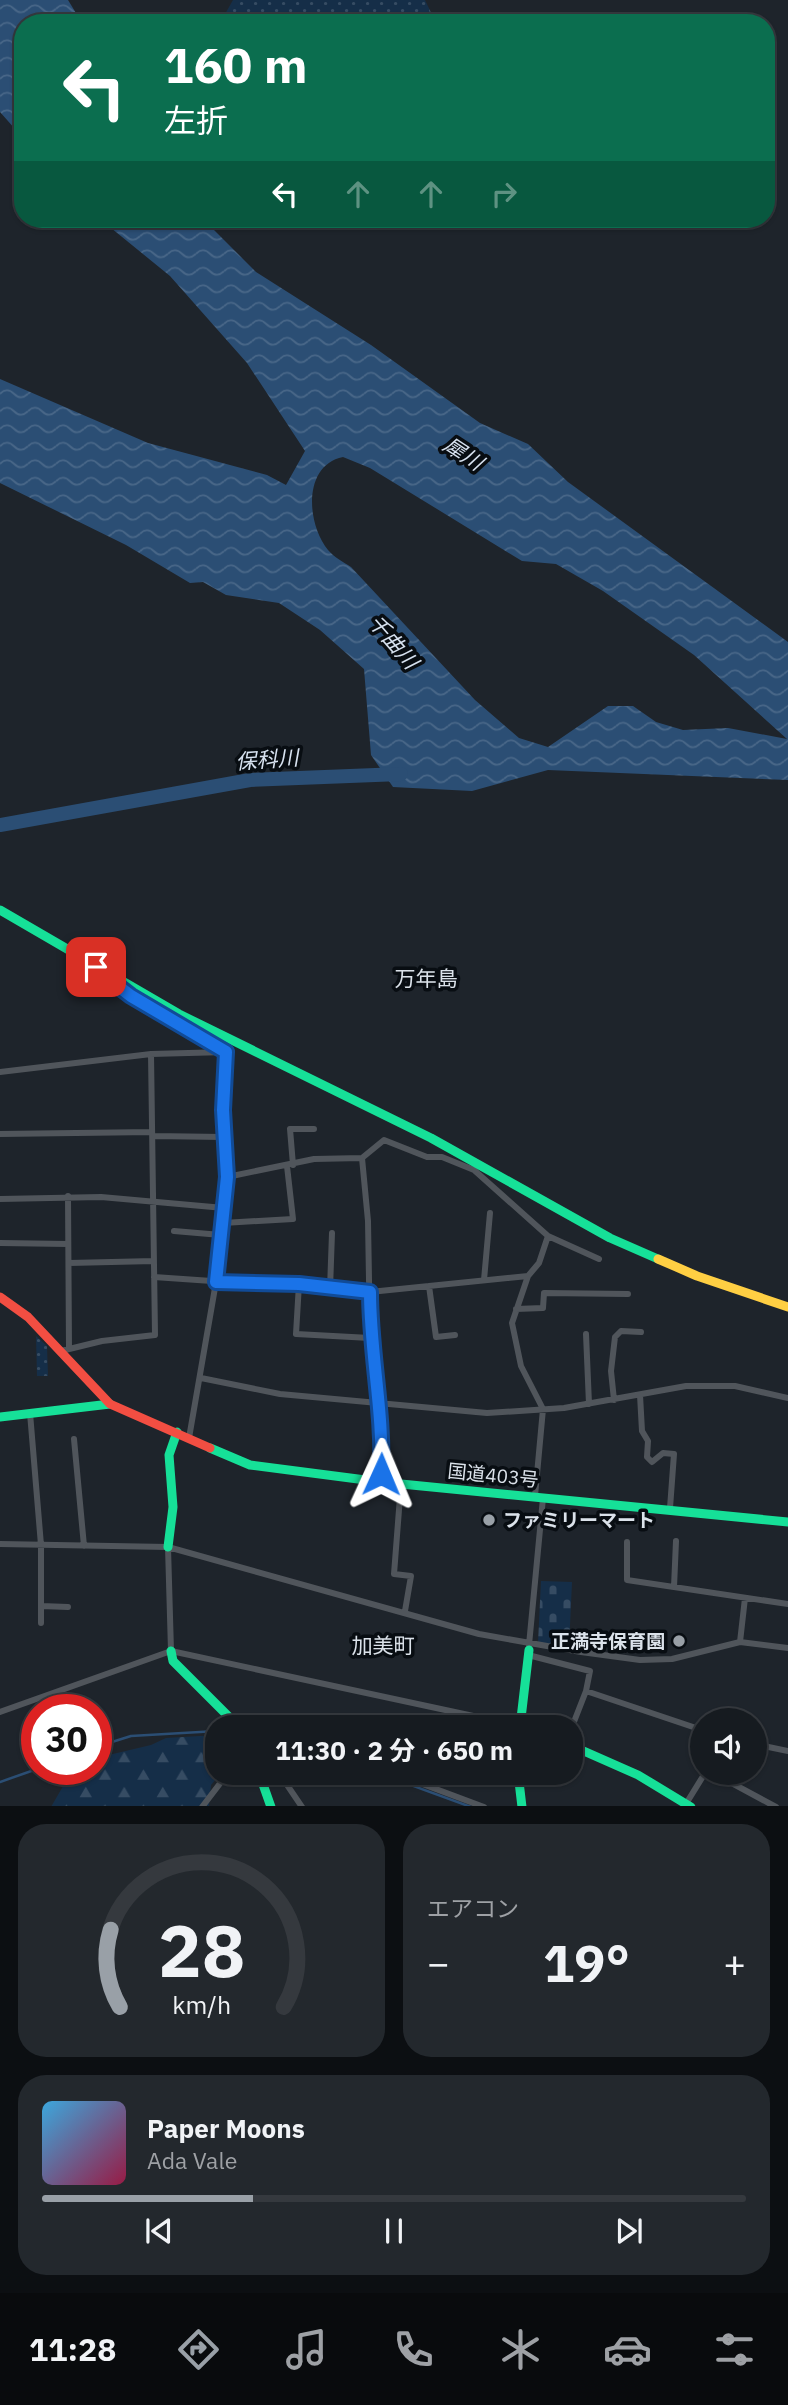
<!DOCTYPE html>
<html lang="ja">
<head>
<meta charset="utf-8">
<style>
	body { margin:0; font-family:"IBM Plex Sans","Noto Sans JP",sans-serif; background:#23282d; color:#f1f3f6; height:100vh; display:flex; flex-direction:column; font-size:26px; white-space:nowrap }
	* { box-sizing:border-box; margin:0 }
	p { font-size:23px; color:#9ea1a5 }
	.icon { flex:none; width:38px; height:38px; fill:none; stroke:currentColor; stroke-width:2; stroke-linecap:round; stroke-linejoin:round }
	.map { position:relative; height:1806px; overflow:hidden }
	.side { display:flex; flex-direction:column; gap:18px; padding:18px; background:#0c0f12; flex:1 }
	.side>* { flex:none }
	.banner { position:absolute; left:14px; top:14px; width:761px; height:214px; border-radius:28px; box-shadow:0 2px 5px #0004,0 0 0 2px #35393e; background:#0b6e4f; color:#fff; overflow:hidden }
	.controls { position:absolute; left:690px; top:1708px; display:grid; gap:14px }
	.controls a { display:grid; place-items:center; width:77px; height:77px; border-radius:50%; background:#161b20; box-shadow:0 2px 5px #0004,0 0 0 2px #35393e; font-size:35px }
	.speed { position:absolute; left:21px; top:1694px; display:flex; gap:14px; font-size:35px; font-weight:700; text-align:center }
	.speed>* { display:grid; place-content:center; width:91px; height:91px; border-radius:50%; background:#161b20; box-shadow:0 2px 5px #0004,0 0 0 2px #35393e; line-height:1 }
	.speed .limit { border:10px solid #d22; background:#fff; color:#111 }
	.pin { position:absolute; display:grid; place-items:center; width:60px; height:60px; color:#fff; margin:-30px; border-radius:14px; box-shadow:0 4px 10px #0006 }
	.me { position:absolute; width:77px; margin:-38px; rotate:1deg; stroke-linejoin:round; filter:drop-shadow(0 0 5px #0008) }
	.turn { display:flex; align-items:center; gap:24px; height:147px; padding:0 35px; font-size:32px }
	.turn .icon { width:91px; height:91px; stroke-width:2.5 }
	.turn b { display:block; font-size:49px; line-height:60px }
	.lanes { display:flex; align-items:center; height:66px; padding:0 35px; background:#0003; justify-content:center; gap:35px; direction:ltr }
	.lanes .off { opacity:.35 }
	.big { font-size:52px; font-weight:700; line-height:1.1 }
	.side .tile { flex:1; display:flex; flex-direction:column; justify-content:center; gap:10px; min-width:0; padding:0 24px; border-radius:28px; background:#23282d }
	.side .dial { align-items:center; gap:0 }
	.dial svg { height:182px; overflow:visible; fill:none; stroke:#35393e; stroke-width:7; stroke-linecap:round; text-anchor:middle }
	.dial text { fill:#f1f3f6; stroke:none }
	.song { display:flex; align-items:center; gap:21px }
	.cover { width:84px; height:84px; border-radius:10px; background:linear-gradient(135deg,hsl(200 70% 55%),hsl(340 70% 35%)) }
	.played { height:7px; border-radius:4px; background:linear-gradient(90deg,#99a0a7 30%,#35393e 30%) }
	.keys { display:flex; justify-content:space-around; direction:ltr }
	.heat { display:flex; justify-content:space-between; align-items:center; font-size:38px; direction:ltr }
	.side .tiles { flex:1; display:grid; gap:18px; grid-template-columns:1fr 1fr }
	.tile:last-child { grid-column:span 2 }
	.trip { position:absolute; left:205px; top:1715px; width:378px; height:70px; border-radius:28px; background:#161b20; box-shadow:0 2px 5px #0004,0 0 0 2px #35393e; font-weight:700; line-height:70px; text-align:center }
	.tab-bar { display:flex; height:112px; justify-content:space-around; align-items:center; background:#090b0d; color:#9ea1a5 }
	.tab-bar .icon { width:49px; height:49px }
	.tab-bar .on { color:#99a0a7 }
	.tab-bar b { font-size:32px; color:#f1f3f6 }
	.map>svg:first-child { display:block }
	.grass { fill:url(#grass-dots) }
	.forest { fill:url(#forest-firs) }
	.cemetery { fill:url(#cemetery-stones) }
	.water { fill:url(#water-waves); fill-rule:evenodd }
	.lines { fill:none; stroke-linecap:round; stroke-linejoin:round }
	.stream { stroke:#2b4e74; stroke-width:2.5 }
	.river { stroke:#2b4e74; stroke-width:14 }
	.street { stroke:#50555b; stroke-width:6 }
	.fast { stroke:#16e098; stroke-width:9 }
	.slow { stroke:#ffcf43; stroke-width:9 }
	.jam { stroke:#f24e42; stroke-width:9 }
	.route-casing { stroke:#114b97; stroke-width:18 }
	.route { stroke:#1a73e8; stroke-width:12 }
	.poi-dot { fill:#99a0a7; stroke:#080d12; stroke-width:2.5 }
	.labels { text-anchor:middle; stroke-width:7; stroke-linejoin:round; paint-order:stroke }
	.street-label { font-size:19px; fill:#dbe2ea; stroke:#080d12 }
	.poi-label { font-size:19px; font-weight:bold; fill:#dbe2ea; stroke:#080d12; text-anchor:start }
	.water-label { font-size:21px; font-style:italic; fill:#d8e3f1; stroke:#080d12 }
	.neighbourhood-label { font-size:21px; fill:#dbe2ea; stroke:#080d12 }
</style>
</head>
<body>
<div class="map">
<svg width="788" height="1807" viewBox="0 0 788 1807">
	<defs>
		<pattern id="grass-dots" width="8" height="8" patternUnits="userSpaceOnUse" patternTransform="scale(1.75)"><rect width="8" height="8" fill="#152e48"/><path d="M2 2h.1M6 6h.1" fill="none" stroke="#364c63" stroke-width="1.8" stroke-linecap="round"/></pattern>
		<pattern id="forest-firs" width="22" height="20" patternUnits="userSpaceOnUse" patternTransform="scale(1.75)"><rect width="22" height="20" fill="#152e48"/><path d="M5 1l3.5 6h-7zM16 11l3.5 6h-7z" fill="#364c63"/></pattern>
		<pattern id="cemetery-stones" width="16" height="16" patternUnits="userSpaceOnUse" patternTransform="scale(1.75)"><rect width="16" height="16" fill="#152e48"/><path d="M2 7V4a2 2 0 0 1 4 0v3zM10 15v-3a2 2 0 0 1 4 0v3z" fill="#364c63"/></pattern>
		<pattern id="water-waves" width="16" height="10" patternUnits="userSpaceOnUse" patternTransform="scale(1.75)"><rect width="16" height="10" fill="#2b4e74"/><path d="M0 5q4-4 8 0t8 0" fill="none" stroke="#496788"/></pattern>
	</defs>
	<rect width="100%" height="100%" fill="#1e242b"/>
	<!-- grass -->
	<path class="grass" d="M233,0H425L436,23H220Z
		M36,1336L47,1346L48,1376H37Z"/>
	<!-- forest -->
	<path class="forest" d="M217,1735V1773H221L211,1785L209,1806L51,1807L73,1769H96V1758L151,1745L166,1738Z"/>
	<!-- cemetery -->
	<path class="cemetery" d="M541,1581L572,1582L569,1647L538,1643Z"/>
	<!-- water -->
	<path class="water" d="M0,0H68L82,23H23V138L0,112Z
		M100,219H203L256,272L371,345L480,423L528,444L568,482L788,642V780L548,770L472,791L393,787L371,755L364,669L320,630L279,603L226,595L203,582L190,583L126,545L0,483V379L148,443L267,475L286,485L305,451L247,363L170,276ZM343,457L370,468L522,561L556,564L603,591L694,655L787,739L728,728L683,730L656,722L633,706H608L548,747L519,738L475,700L351,567C343,562 334,557 328,550C306,523 303,465 343,457Z"/>
	<g class="lines">
		<!-- stream -->
		<path class="stream" d="M96,1747L131,1736L217,1731
			M378,1773L471,1807
			M0,1782L37,1769"/>
		<!-- river -->
		<path class="river" d="M0,825L250,780L401,774"/>
		<!-- street -->
		<path class="street" d="M117,980L118,986L131,996L224,1051
			M0,1072L151,1054L226,1052
			M0,1134L152,1132
			M153,1136L223,1137
			M293,1165L290,1129H314
			M227,1177L314,1159L362,1158
			M68,1196L69,1349
			M0,1199L101,1197L224,1208
			M223,1223L293,1219L287,1166
			M174,1231L221,1235
			M548,1236L599,1259
			M0,1243L68,1244
			M69,1263L154,1261
			M154,1277L255,1284H299L370,1292L528,1276
			M484,1280L490,1213
			M299,1284L296,1334L370,1338
			M429,1286L436,1337L455,1335
			M330,1289L332,1233
			M516,1309L543,1308L544,1293L628,1294
			M586,1334L589,1404
			M61,1351L102,1341L155,1335L151,1054
			M201,1378L280,1394L487,1413L564,1408L686,1386H735L788,1398
			M640,1395L642,1431L648,1441L647,1457L652,1462L663,1453L674,1454L670,1508
			M614,1400L611,1371L615,1337L621,1331L641,1332
			M30,1413L41,1545V1623
			M189,1438L216,1282L224,1208L227,1177L223,1110L226,1052
			M74,1439L84,1546
			M381,1481V1417L370,1338L368,1221L362,1158L384,1140L427,1157H442L474,1170L548,1236L539,1263L528,1276L512,1323L521,1366L543,1409L535,1496
			M401,1484L394,1574L411,1576L405,1611
			M627,1542V1580L788,1604
			M0,1544L168,1547L479,1634L581,1652L640,1660L672,1659L740,1642L788,1648
			M168,1547L171,1651
			M674,1587L676,1541
			M41,1606L68,1607
			M740,1642L745,1598
			M529,1645L543,1498
			M528,1655L590,1671L586,1691
			M0,1712L171,1651L520,1726
			M233,1718L269,1727
			M570,1732L586,1691L702,1730
			M754,1744L788,1751
			M279,1773L302,1807
			M393,1773L484,1807
			M713,1773L776,1807
			M202,1807L228,1773
			M684,1807L705,1773"/>
		<!-- fast -->
		<path class="fast" d="M0,910L179,1014L431,1138L610,1238L658,1259
			M0,1417L110,1404
			M210,1448L250,1465L381,1482L788,1522
			M168,1547L173,1507L169,1455L177,1432
			M171,1651L173,1661L239,1727
			M520,1727L529,1650
			M570,1745L638,1775L691,1807
			M259,1773L271,1807
			M518,1773L522,1807"/>
		<!-- slow -->
		<path class="slow" d="M658,1259L697,1276L788,1307"/>
		<!-- jam -->
		<path class="jam" d="M0,1297L28,1317L110,1404L210,1448"/>
	</g>
	<g class="lines">
		<!-- route casing -->
		<g class="route-casing">
			<path id="route" d="M96,967L117,980L118,986L131,996L226,1052L223,1110L227,1177L216,1282L299,1284L370,1292C370,1353 384,1413 381,1474"/>
		</g>
		<!-- route -->
		<use href="#route" class="route"/>
	</g>
	<!-- markers -->
	<g class="poi-dot">
		<circle cx="489" cy="1520" r="7"/>
		<circle cx="679" cy="1641" r="7"/>
	</g>
	<g class="labels">
		<!-- street labels -->
		<g class="street-label">
			<text transform="translate(493 1475) rotate(6)" y="7">国道403号</text>
		</g>
		<!-- poi labels -->
		<g class="poi-label">
			<text x="503" y="1527">ファミリーマート</text>
			<text x="665" y="1648" text-anchor="end">正満寺保育園</text>
		</g>
		<!-- water labels -->
		<g class="water-label">
			<text transform="translate(463 454) rotate(33)" y="7">犀川</text>
			<text transform="translate(393 642) rotate(49)" y="7">千曲川</text>
			<text transform="translate(267 760) rotate(-4)" y="7">保科川</text>
		</g>
		<!-- neighbourhood labels -->
		<g class="neighbourhood-label">
			<text x="426" y="986">万年島</text>
			<text x="383" y="1653">加美町</text>
		</g>
	</g>
</svg>
<div class="controls">
<a><svg class="icon" aria-label="sound" viewBox="0 0 24 24"><path d="M4 9h4l5-4v14l-5-4H4zM17 9q2 3 0 6"/></svg></a>
</div>
<div class="speed"><div class="limit">30</div></div>
<div class="pin" style="left:96px;top:967px;background:#d93025"><svg class="icon" aria-label="arrive" viewBox="0 0 24 24"><path d="M6 21V4h12l-3 4 3 4H6"/></svg></div>
<svg class="me" style="left:381px;top:1474px" viewBox="-20 -20 40 40"><path d="M0-17L14 15 0 8-14 15z" fill="#1a73e8" stroke="#fff" stroke-width="4"/></svg>
<div class="trip">11:30 · 2 分 · 650 m</div>
<div class="banner">
<div class="turn"><svg class="icon" aria-label="left" viewBox="0 0 24 24"><path d="M17 20v-9H6M10 6l-5 5 5 5"/></svg><div><b>160 m</b>左折</div></div>
<div class="lanes"><svg class="icon" aria-label="left" viewBox="0 0 24 24"><path d="M17 20v-9H6M10 6l-5 5 5 5"/></svg><svg class="icon off" aria-label="ahead" viewBox="0 0 24 24"><path d="M12 20V5M6 11l6-6 6 6"/></svg><svg class="icon off" aria-label="ahead" viewBox="0 0 24 24"><path d="M12 20V5M6 11l6-6 6 6"/></svg><svg class="icon off" aria-label="right" viewBox="0 0 24 24"><path d="M7 20v-9h11M14 6l5 5-5 5"/></svg></div>
</div>
</div>
<section class="side">
<div class="tiles">
<div class="tile dial"><svg viewBox="0 0 100 80">
<path d="M14 69A42 42 0 1 1 86 69"/>
<path d="M14 69A42 42 0 0 1 10 35" stroke="#99a0a7"/>
<text x="50" y="56" font-size="32" font-weight="700">28</text>
<text x="50" y="72" font-size="11">km/h</text>
</svg></div>
<div class="tile"><p>エアコン</p>
<div class="heat"><a>−</a><b class="big">19°</b><a>+</a></div>
</div>
<div class="tile">
<div class="song"><i class="cover"></i><div><b>Paper Moons</b><p>Ada Vale</p></div></div>
<div class="played"></div>
<div class="keys"><svg class="icon" aria-label="previous" viewBox="0 0 24 24"><path d="M18 5L8 12l10 7zM5 5v14"/></svg><svg class="icon" aria-label="pause" viewBox="0 0 24 24"><path d="M8 5v14M16 5v14"/></svg><svg class="icon" aria-label="next" viewBox="0 0 24 24"><path d="M6 5l10 7-10 7zM19 5v14"/></svg></div>
</div>
</div>
</section>
<nav class="tab-bar">
<b>11:28</b>
<svg class="icon on" aria-label="directions" viewBox="0 0 24 24"><path d="M12 3l9 9-9 9-9-9zM9 14v-3h6M13 9l2 2-2 2"/></svg>
<svg class="icon" aria-label="music" viewBox="0 0 24 24"><path d="M9 18V5l10-2v13"/><circle cx="6" cy="18" r="3"/><circle cx="16" cy="16" r="3"/></svg>
<svg class="icon" aria-label="phone" viewBox="0 0 24 24"><path d="M5 4h4l2 5-3 2q2 4 5 5l2-3 5 2v4C11 20 4 13 5 4z"/></svg>
<svg class="icon" aria-label="climate" viewBox="0 0 24 24"><path d="M12 3v18M4 7l16 10M4 17L20 7"/></svg>
<svg class="icon" aria-label="car" viewBox="0 0 24 24"><path d="M5 17H2v-5l4-1 3-4h7l3 4 3 1v5h-3M9 17h6M6 11h13"/><circle cx="7" cy="17" r="2"/><circle cx="17" cy="17" r="2"/></svg>
<svg class="icon" aria-label="filters" viewBox="0 0 24 24"><path d="M4 7h16M4 17h16"/><circle cx="9" cy="7" r="2"/><circle cx="15" cy="17" r="2"/></svg>
</nav>
</body>
</html>
